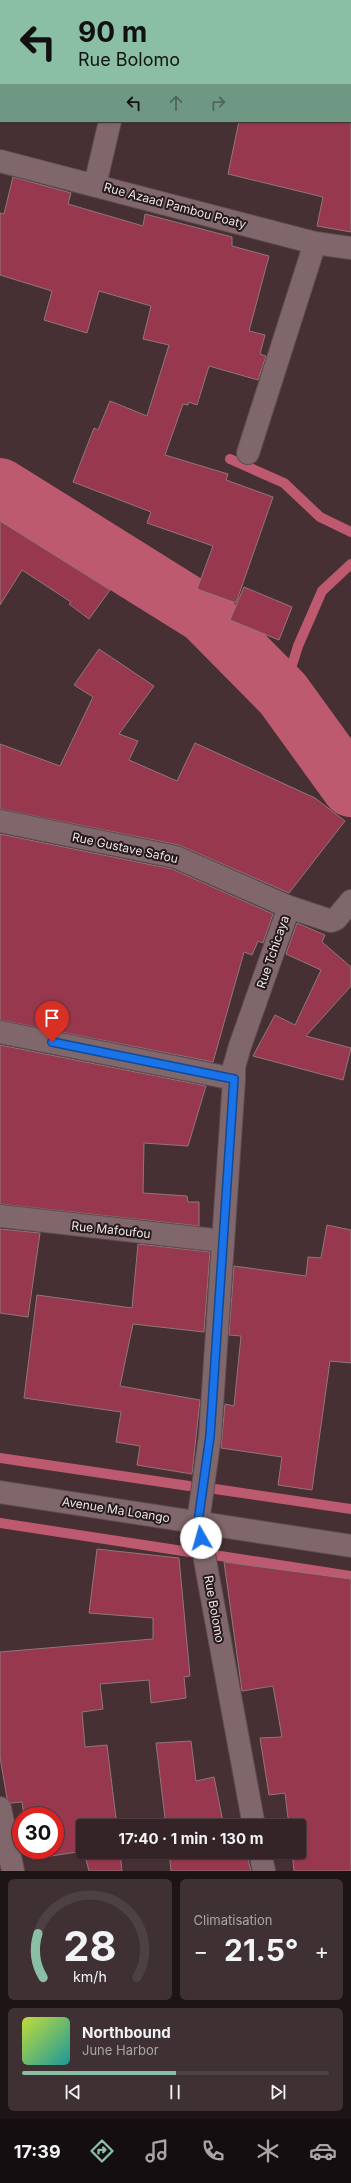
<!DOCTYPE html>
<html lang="fr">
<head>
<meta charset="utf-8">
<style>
	body { margin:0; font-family:Inter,sans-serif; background:#3f3033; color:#f1f3f6; height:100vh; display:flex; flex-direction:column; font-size:15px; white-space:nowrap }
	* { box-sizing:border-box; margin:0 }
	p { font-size:13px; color:#a9a4a7 }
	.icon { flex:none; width:22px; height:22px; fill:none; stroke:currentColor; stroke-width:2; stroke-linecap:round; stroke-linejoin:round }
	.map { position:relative; height:1871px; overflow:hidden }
	.side { display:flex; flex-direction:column; gap:8px; padding:8px; background:#1d1415; flex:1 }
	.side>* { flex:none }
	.top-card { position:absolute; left:0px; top:0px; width:351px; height:122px; box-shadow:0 1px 3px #0004,0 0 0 1px #4e4144; background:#8abfa5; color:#111; overflow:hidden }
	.speed { position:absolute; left:12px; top:1807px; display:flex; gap:8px; font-size:20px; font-weight:700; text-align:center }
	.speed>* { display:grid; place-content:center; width:52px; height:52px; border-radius:50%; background:#342427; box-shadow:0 1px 3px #0004,0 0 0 1px #4e4144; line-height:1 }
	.speed .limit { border:6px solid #d22; background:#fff; color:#111 }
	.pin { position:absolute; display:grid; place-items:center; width:34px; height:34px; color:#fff; margin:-41px -17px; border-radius:50% 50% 50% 0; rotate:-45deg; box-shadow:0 0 4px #0007 }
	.pin .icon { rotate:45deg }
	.me { position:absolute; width:44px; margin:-22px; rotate:353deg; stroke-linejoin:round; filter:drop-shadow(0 0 3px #0008) }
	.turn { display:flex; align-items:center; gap:14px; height:84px; padding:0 12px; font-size:18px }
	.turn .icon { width:52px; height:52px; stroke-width:2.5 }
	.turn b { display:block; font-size:28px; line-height:34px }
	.lanes { display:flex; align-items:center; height:38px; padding:0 12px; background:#0003; justify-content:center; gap:20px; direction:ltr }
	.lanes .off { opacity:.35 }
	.big { font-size:30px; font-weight:700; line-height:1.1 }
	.side .widget { flex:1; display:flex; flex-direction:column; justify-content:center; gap:6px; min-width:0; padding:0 14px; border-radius:6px; background:#3f3033 }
	.side .dial { align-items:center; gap:0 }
	.dial svg { height:104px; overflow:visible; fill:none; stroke:#4e4144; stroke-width:7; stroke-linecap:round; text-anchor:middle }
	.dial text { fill:#f1f3f6; stroke:none }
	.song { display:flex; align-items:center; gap:12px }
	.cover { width:48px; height:48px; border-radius:6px; background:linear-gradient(135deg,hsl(70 70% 55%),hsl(180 70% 35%)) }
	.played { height:4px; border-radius:2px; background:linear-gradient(90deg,#8abfa5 50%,#4e4144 50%) }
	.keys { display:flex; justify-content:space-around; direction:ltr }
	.heat { display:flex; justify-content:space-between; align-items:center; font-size:22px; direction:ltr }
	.side .tiles { flex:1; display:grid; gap:8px; grid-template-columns:1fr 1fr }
	.widget:last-child { grid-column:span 2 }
	.trip { position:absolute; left:76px; top:1819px; width:230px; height:40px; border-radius:4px; background:#342427; box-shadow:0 1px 3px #0004,0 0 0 1px #4e4144; font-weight:700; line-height:40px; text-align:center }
	.dock { display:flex; height:64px; justify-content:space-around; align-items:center; background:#150e10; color:#a9a4a7 }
	.dock .icon { width:28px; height:28px }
	.dock .selected { color:#8abfa5 }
	.dock b { font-size:18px; color:#f1f3f6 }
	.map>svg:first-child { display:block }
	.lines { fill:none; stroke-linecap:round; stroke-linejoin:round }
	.stream { stroke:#be5a6f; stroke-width:10 }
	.river { stroke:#be5a6f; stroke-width:58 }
	.building { fill:#98384f; stroke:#90767a }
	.minor-casing { stroke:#5f4d50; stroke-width:24 }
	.secondary-casing { stroke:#5f4d50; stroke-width:24 }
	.minor { stroke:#80676b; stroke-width:22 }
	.secondary { stroke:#80676b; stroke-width:22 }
	.route-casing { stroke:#114b97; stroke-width:10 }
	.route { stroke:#1a73e8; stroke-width:7 }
	.labels { text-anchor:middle; stroke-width:4; stroke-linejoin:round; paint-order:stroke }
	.street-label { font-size:12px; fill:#f2e4e6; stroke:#251b1d }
</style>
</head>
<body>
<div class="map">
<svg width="351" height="1871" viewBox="0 0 351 1871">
	<rect width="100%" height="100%" fill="#463034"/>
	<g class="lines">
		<!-- stream -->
		<path class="stream" d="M230,459L284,483L320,517L351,532
			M283,694L298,646L322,591L351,564
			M0,1458L189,1486
			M215,1489L351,1509
			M0,1523L196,1553
			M214,1555L351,1576"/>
		<!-- river -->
		<path class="river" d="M0,487L205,615L283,694L351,788"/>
	</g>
	<!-- building -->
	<path class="building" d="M239,121H351V232L317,226L323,197L228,174Z
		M13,177L71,193L68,204L143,226L145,214L232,237V246L269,256L249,331L265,335L260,354L266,356L258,380L209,366L197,405L189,402L188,405L183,404L165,455L228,474L226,480L273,497L236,603L197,589L213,546L147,523L151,512L73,482L94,428L98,430L110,401L147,416L169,345L143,339L151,306L99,291L87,333L44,320L52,291L0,275V213L4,214Z
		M0,521L110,590L89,619L69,604L71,602L22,570L0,605Z
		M244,587L292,607L279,640L230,620Z
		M99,649L154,686L119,734L138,741L129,760L177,781L195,743L315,798L345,821L289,893L179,845L0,809V744L60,766L93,697L74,685Z
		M0,834L172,869L273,914L263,943L258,941L252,955L244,952L213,1062L0,1020Z
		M297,923L325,935L322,942L351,967V986L306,1036L351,1048L343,1080L253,1056L275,1015L295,1025L321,970L286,954Z
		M0,1045L206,1086L188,1146L144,1143L143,1193L187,1196L188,1202H199V1226L0,1204Z
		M327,1225L351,1230V1363L330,1361L312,1490L278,1485L282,1457L221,1448L225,1404L234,1406L241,1336L229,1335L234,1266L306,1276L308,1257L321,1258Z
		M0,1229L40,1233L28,1317L0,1313Z
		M138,1244L210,1252L204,1332L133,1324L120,1386L200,1400L192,1474L137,1465L140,1446L116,1442L121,1412L24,1398L37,1295L132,1308Z
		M97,1549L179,1558L190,1676L184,1677L186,1698L151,1703L149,1680L100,1684L103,1709L82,1712L85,1747L107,1745L117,1826H83V1851L32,1859L30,1850H55V1816H24L22,1802L11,1803L7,1798L0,1757V1652L153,1639V1618L89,1613Z
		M224,1562L351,1579V1871H294L292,1852H299V1826H289L285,1793L269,1795L260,1738L282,1737L273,1686L242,1691Z
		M191,1741L196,1781L214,1777L223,1822L238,1819L239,1826H166L156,1743Z
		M84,1852H120L122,1871H89Z
		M169,1852H246L251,1871H171Z"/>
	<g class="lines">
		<!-- minor casing -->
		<g class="minor-casing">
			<path id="minor" d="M138,1V0
				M0,161L315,243L351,248
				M95,185L110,121
				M248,453L315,243
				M0,821L176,857L289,907
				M0,1032L234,1079V1067L240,1046L289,907L331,921L336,919L351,901
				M234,1079L210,1436L198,1522L254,1826
				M0,1216L223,1241
				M0,1808L13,1871
				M260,1852L264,1871"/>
		</g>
		<!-- secondary casing -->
		<g class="secondary-casing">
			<path id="secondary" d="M0,1492L351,1546"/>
		</g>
		<!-- minor -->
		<use href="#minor" class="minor"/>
		<!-- secondary -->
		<use href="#secondary" class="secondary"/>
	</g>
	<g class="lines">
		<!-- route casing -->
		<g class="route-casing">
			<path id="route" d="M52,1042L234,1079L210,1436L198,1522L201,1538"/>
		</g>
		<!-- route -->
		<use href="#route" class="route"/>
	</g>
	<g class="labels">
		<!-- street labels -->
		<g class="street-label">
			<text transform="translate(175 206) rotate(15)" y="4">Rue Azaad Pambou Poaty</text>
			<text transform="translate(125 848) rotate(12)" y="4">Rue Gustave Safou</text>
			<text transform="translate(273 952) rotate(-71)" y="4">Rue Tchicaya</text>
			<text transform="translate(111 1230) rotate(6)" y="4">Rue Mafoufou</text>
			<text transform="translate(116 1510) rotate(9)" y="4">Avenue Ma Loango</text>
			<text transform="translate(214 1609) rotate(80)" y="4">Rue Bolomo</text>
		</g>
	</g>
</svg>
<div class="speed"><div class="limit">30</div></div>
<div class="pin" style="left:52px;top:1042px;background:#d93025"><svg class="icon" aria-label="arrive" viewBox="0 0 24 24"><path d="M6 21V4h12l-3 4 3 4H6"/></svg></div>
<svg class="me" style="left:201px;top:1538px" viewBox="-20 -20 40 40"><circle r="19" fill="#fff"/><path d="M0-13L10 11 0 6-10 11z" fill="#1a73e8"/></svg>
<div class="trip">17:40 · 1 min · 130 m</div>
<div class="top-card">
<div class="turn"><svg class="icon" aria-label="left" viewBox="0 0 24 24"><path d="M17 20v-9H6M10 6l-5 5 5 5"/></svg><div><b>90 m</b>Rue Bolomo</div></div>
<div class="lanes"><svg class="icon" aria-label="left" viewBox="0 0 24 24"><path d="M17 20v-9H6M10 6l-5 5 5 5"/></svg><svg class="icon off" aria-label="ahead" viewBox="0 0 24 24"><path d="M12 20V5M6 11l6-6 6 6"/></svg><svg class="icon off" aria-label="right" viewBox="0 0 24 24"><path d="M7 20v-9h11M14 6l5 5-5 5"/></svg></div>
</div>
</div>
<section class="side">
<div class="tiles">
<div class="widget dial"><svg viewBox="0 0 100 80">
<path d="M14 69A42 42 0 1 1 86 69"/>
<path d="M14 69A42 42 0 0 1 10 35" stroke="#8abfa5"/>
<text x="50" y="56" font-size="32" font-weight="700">28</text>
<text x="50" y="72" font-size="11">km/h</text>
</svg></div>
<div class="widget"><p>Climatisation</p>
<div class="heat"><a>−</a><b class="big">21.5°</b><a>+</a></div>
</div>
<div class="widget">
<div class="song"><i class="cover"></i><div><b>Northbound</b><p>June Harbor</p></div></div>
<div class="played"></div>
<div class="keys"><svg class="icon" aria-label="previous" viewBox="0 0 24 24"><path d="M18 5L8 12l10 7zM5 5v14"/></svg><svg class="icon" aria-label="pause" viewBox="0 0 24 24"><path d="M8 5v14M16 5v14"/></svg><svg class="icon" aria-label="next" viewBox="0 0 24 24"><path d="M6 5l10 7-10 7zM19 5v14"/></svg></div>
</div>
</div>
</section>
<nav class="dock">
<b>17:39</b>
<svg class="icon selected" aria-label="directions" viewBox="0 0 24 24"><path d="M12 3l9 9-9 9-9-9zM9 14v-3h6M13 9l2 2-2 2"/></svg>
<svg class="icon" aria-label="music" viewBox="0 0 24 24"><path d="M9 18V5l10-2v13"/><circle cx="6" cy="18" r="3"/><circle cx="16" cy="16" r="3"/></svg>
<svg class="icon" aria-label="phone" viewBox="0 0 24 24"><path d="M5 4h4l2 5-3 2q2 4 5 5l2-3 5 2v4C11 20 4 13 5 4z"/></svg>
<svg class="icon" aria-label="climate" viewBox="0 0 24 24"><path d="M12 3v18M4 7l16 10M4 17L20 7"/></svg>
<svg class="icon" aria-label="car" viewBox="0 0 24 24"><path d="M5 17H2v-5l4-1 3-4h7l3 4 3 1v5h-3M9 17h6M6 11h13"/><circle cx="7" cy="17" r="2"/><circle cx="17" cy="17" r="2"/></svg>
</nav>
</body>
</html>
